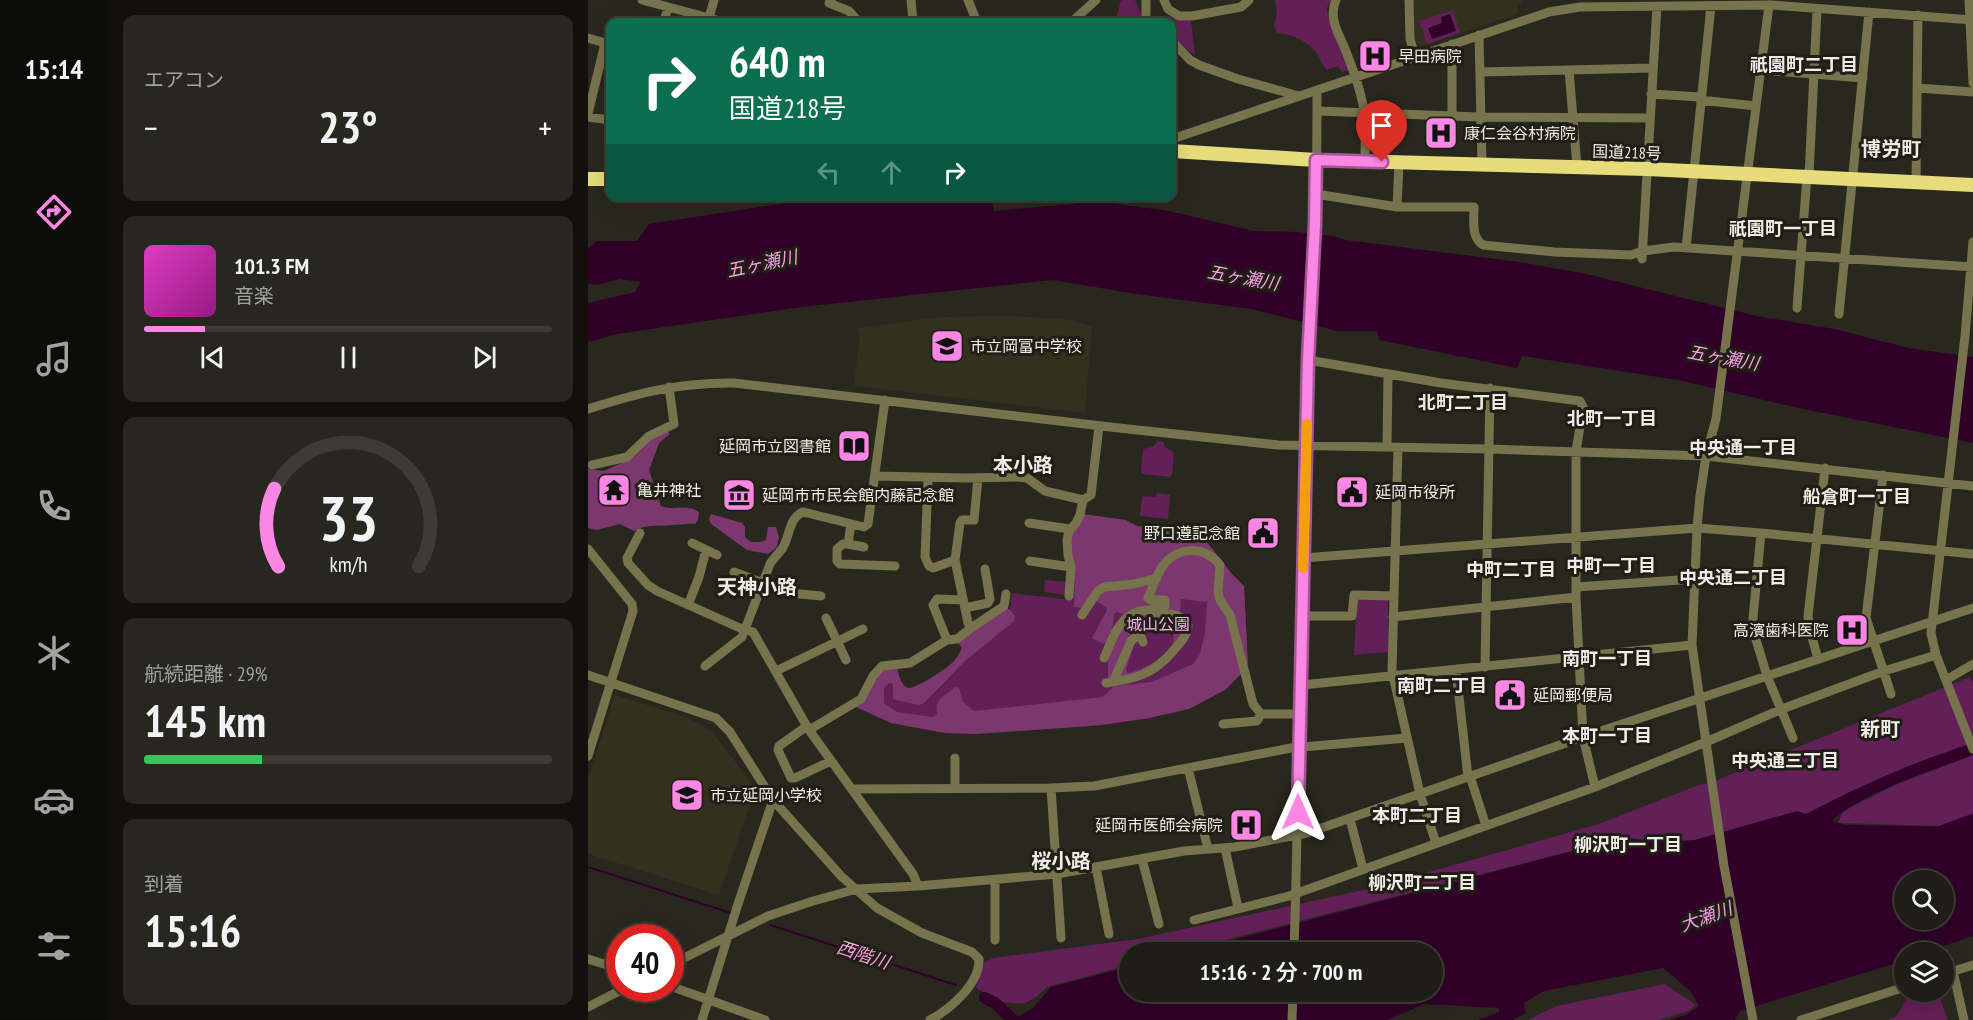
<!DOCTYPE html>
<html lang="ja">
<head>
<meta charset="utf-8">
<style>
	body { margin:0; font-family:"PT Sans Narrow","Noto Sans JP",sans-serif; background:#27271f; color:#f1f3f6; height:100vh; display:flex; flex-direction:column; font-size:22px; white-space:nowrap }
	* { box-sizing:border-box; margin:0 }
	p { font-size:20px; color:#a1a2a1 }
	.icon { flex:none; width:33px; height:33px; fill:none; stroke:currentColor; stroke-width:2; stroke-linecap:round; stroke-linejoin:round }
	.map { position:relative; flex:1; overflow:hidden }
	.panel { display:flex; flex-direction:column; gap:15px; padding:15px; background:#11100c; width:480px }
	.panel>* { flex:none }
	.top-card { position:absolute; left:18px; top:18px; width:570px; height:183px; border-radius:12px; box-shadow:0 6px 24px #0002,0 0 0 2px #3c3c35; background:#0b6e4f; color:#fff; overflow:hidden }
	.fabs { position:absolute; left:1306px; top:870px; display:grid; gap:12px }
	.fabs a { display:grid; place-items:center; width:60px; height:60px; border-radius:50%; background:#1f1e16; box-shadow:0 6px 24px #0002,0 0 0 2px #3c3c35; font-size:30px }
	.speed { position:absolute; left:18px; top:924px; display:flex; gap:12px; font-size:30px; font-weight:700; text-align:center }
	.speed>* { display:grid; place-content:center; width:78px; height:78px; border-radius:50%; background:#1f1e16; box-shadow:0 6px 24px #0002,0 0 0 2px #3c3c35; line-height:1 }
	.speed .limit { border:9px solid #d22; background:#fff; color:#111 }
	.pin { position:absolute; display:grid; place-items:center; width:51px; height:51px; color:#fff; margin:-62px -26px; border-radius:50% 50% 50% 0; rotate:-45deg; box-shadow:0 0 6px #0007 }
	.pin .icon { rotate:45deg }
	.me { position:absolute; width:66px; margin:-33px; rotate:0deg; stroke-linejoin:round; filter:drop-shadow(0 0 4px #0008) }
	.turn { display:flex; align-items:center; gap:21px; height:126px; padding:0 24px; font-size:27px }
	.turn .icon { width:78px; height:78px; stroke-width:2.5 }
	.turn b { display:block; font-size:42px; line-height:51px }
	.lanes { display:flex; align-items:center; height:57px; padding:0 24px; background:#0003; justify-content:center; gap:30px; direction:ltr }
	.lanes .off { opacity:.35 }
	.big { font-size:45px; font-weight:600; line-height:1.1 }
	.panel .widget { flex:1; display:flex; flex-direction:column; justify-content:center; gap:9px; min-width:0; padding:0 21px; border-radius:12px; background:#27271f }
	.panel .dial { align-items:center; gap:0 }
	.dial svg { height:156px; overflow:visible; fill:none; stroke:#3c3c35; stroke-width:7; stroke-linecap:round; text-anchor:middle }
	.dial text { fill:#f1f3f6; stroke:none }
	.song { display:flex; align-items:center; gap:18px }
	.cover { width:72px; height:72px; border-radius:9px; background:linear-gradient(135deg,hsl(310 70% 55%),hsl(310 70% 35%)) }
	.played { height:6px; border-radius:3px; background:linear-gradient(90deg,#fc86e3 15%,#3c3c35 15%) }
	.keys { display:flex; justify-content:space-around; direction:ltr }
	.heat { display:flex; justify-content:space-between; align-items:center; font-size:33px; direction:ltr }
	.charge { height:9px; border-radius:4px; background:linear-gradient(90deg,#34c759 29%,#3c3c35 0) }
	.trip { position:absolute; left:531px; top:942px; width:324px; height:60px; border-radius:30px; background:#1f1e16; box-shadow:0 6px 24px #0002,0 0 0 2px #3c3c35; font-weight:600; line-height:60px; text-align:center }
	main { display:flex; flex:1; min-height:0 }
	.tab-bar { display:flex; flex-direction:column; width:108px; justify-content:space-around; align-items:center; background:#0c0c09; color:#a1a2a1 }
	.tab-bar .icon { width:42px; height:42px }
	.tab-bar .selected { color:#fc86e3 }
	.tab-bar b { font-size:27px; color:#f1f3f6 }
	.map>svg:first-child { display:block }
	.built { fill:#323120 }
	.green { fill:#631f57 }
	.forest { fill:#7d376f }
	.water { fill:#300028; fill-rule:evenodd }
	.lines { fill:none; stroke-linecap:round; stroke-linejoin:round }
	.stream { stroke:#300028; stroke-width:2 }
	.river { stroke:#300028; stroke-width:12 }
	.minor { stroke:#76734d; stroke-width:9 }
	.highway { stroke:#e6dd7a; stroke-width:14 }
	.route-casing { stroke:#a45794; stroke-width:15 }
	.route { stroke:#fc86e3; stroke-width:10 }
	.slow { stroke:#f59e0b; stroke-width:10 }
	.labels { text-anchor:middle; stroke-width:6; stroke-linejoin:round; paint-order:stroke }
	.poi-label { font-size:16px; fill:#edece6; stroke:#1f1f15; text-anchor:start }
	.street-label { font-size:16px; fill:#edece6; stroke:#1f1f15 }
	.park-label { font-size:16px; fill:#fdacea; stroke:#1f1f15 }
	.neighbourhood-label { font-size:18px; font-weight:bold; fill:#edece6; stroke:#1f1f15 }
	.water-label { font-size:18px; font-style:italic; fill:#fe9ae7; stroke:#1f1f15 }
	.quarter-label { font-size:20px; font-weight:bold; fill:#edece6; stroke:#1f1f15 }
</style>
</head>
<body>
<main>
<nav class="tab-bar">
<b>15:14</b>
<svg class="icon selected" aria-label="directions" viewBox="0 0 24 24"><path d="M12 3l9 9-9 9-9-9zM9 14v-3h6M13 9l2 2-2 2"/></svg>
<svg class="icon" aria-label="music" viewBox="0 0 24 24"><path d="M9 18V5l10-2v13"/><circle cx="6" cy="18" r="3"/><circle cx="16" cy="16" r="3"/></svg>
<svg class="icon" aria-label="phone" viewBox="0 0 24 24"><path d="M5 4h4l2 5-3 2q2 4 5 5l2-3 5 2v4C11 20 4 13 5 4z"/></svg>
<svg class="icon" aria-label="climate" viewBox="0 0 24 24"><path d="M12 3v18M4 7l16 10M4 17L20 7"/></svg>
<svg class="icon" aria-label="car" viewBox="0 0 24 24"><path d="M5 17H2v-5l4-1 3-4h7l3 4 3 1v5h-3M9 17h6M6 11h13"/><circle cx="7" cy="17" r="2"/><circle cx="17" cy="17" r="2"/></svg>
<svg class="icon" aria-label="filters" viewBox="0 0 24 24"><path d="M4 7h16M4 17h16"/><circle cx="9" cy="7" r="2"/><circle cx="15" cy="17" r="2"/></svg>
</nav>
<section class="panel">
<div class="widget"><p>エアコン</p>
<div class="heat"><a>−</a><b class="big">23°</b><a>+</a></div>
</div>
<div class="widget">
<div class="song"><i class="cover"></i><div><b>101.3 FM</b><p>音楽</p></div></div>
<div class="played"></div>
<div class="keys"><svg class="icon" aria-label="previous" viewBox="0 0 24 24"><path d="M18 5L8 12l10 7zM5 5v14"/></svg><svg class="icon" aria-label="pause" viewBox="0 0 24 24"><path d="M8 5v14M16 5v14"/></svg><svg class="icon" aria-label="next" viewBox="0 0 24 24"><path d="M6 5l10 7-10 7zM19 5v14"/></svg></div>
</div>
<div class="widget dial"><svg viewBox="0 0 100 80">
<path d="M14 69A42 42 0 1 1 86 69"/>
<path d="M14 69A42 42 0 0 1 12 29" stroke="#fc86e3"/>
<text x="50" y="56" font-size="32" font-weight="700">33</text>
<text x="50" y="72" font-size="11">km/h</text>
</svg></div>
<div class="widget"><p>航続距離 · 29%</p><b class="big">145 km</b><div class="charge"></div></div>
<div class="widget"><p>到着</p><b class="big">15:16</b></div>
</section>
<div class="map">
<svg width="1385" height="1020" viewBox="0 0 1385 1020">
	<rect width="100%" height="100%" fill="#29281e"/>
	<!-- built -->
	<path class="built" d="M823,0H934V2L930,3V14L831,47L826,44Z
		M423,316L477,319L504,326L497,413L268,386L266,384L272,334L270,328L353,317Z
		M27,695L98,717L122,730L154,770L167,789L131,895L0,854V779Z"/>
	<!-- green -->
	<path class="green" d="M536,0H547L555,18L553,22H527L533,1Z
		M687,0H743L739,8L740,15L763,70L754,72L750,66L739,70C733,64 731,54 725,49C715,39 703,34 689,33L686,26L689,13Z
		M865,10L872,33L839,44L831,21Z
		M579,15L590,20H603L607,56L584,36V22H578Z
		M569,441L576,442V447L583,450L586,453L584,474L582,477L555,474L553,472L555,449L564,447L568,444Z
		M569,493L582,495L580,519L552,516L554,496L568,497Z
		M550,527H582L618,541L643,573L656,586L660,666L637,690L601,709L561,718L514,725L388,734L357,733L303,723L266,706L309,667C310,673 313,686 320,688C328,689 356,670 363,664C368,660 371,655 374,648L369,641L415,609L422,610L424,593L484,600L487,567Z
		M457,580L478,582L477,595L456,592Z
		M769,597L800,598V652L766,655Z
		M1382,677L1385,683V743L1218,814L1209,811L1107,840L1078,842L1034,838L591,952H542L541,965L459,987L448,997L435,1004L414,1002L388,988L396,963L405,958L550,939L780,889L1008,825L1108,786L1127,781Z
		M1385,755V827L1250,823L1255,811L1310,784Z
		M1077,984L1108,1005L1100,1011L1071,1020H940L968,1006Z
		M1337,994L1351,996L1360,1020H1300L1309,1016L1318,999Z"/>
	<!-- forest -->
	<path class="forest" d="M79,430L82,434L71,443L61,470L73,506C85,511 100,504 111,512L110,520L107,524C98,523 93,525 84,525C67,527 62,523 46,531L32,524L9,530L0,528V469L16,471L46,457L64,439Z
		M123,514L154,523L157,527V537L163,542H173L178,540L180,527H188L191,537L189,547L180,554L159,550L123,524L121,519Z
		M495,514L538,520L549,526L582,529L618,541L643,573L656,586L660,666L645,615L633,595L636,566L612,547L600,546L588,550L568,573L562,578L523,583L495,608L486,607L487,567L481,541Z
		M595,554L616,556L628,565L637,613L654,673L637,690L601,709L561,718L514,725L388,734L357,733L303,723L266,706L291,670L309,667C310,673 313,686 320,688C328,689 356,670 363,664C368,660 371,654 374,648L369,641L415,609H421L427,616L426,621L377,661L335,704L330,705L305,699V684L301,683L296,688V703L309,712L345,717L349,714C346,698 357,697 367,687L371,688L375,702L386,711L515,697L526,686L564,682L605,664L612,654L617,633L619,602L593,599L592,614L572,610L563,599C570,581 577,563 595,554Z
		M561,584L559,594L576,602L538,615L528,612L526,614L523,639L515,644L504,638L519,610L518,607L507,600L518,590Z
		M555,614L594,619L598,631L568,666L529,679L547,642L538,670L540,673C555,670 597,650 583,629C563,623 565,630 548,635L527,678H520V655L539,619Z"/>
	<!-- water -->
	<path class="water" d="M862,14L868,31L844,39L840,28L854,23L853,17Z
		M260,196L402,197L406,211L495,203L501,200L581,211L666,231L710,232L745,236L758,240L932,262L994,273L1169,316L1246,329L1321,348L1385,357V443L1215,409L1090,380L934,356L929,368L791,340L789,331H749L663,309L548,294L465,280L214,307L29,334L0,342V303L47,292L52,282L32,279L9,285L0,284V248L9,241H49L61,224L237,197Z
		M1385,743V755C1343,771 1277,791 1244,821L1258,825L1385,827V936L1337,952H1317V960L1302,965L1152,1011L1147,1020H1081L1098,1015L1111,1006L1102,991L1075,968L956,991L936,1003L938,1013L925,1020H890L911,1012V1008L836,1004L800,1020H422L444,1009L463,987L541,967L542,992H844V952H599L1034,838L1078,842L1107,840L1209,811L1218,814C1271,786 1328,761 1385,743ZM1317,880H1356V920H1317Z"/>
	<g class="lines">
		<!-- stream -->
		<path class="stream" d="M0,867L143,913
			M182,925L368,985"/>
		<!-- river -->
		<path class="river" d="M1352,832L1385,820
			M397,998L407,1003L425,1020"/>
		<!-- minor -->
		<path class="minor" d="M54,0L136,22
			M243,0L241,3L261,11L271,22
			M323,0L325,22
			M380,0L389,22
			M558,0V17L562,22
			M576,0L580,9L591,16H604L653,7L661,0
			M748,0C741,15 748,30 755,44C764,66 772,87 776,110C778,127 777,145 777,161
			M821,0L822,39L827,56
			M1381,0L1385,83
			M121,18L126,0
			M76,22L80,7
			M492,22L488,18L508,0
			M891,35L894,165
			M0,38L21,44
			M584,41L602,60L611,65L650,79L711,96
			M864,44V116
			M981,70L989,167
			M1173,70L1275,78
			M892,72L1065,68
			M1329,88L1385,92
			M1063,94L1112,97
			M1112,100L1168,106
			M729,111L892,117L1062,118
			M0,114L17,43
			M0,117L22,120
			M584,139L961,12L992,7L1184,5L1385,20
			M1221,176L1229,9
			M1328,182L1330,15
			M728,194L809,207H886C886,221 883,237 895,245L967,252L1043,255L1055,251L1086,247L1385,267
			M809,207L811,163
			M1385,242L1377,336L1343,633L1348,655L1385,749
			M1098,248L1123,6
			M1054,259L1069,6
			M1209,308L1219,176
			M1251,314L1281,12
			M720,360L853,383L992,401L995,407L988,452V597L995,737L1007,787
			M0,409C50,393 93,382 146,383L531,428L690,445L901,449L1118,456L1385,486
			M799,447L800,374
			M810,447L804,671L832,794L848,843
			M4,465L39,457L61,436L86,424L81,387
			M1295,475L1278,618L1303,694
			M288,476L377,478L430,477L439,478L457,491L495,500L503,495L511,426
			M340,478L337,557L341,566L345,568L367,560
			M441,523L482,529
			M263,524L260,544H255L249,549V561L252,564L307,566
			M52,533L39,558L40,563L60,585L69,591L152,628L165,632L221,730L325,874L330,886
			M1173,533L1165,618L1166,633L1179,676L1205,738
			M104,543L129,555
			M260,544L276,547
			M0,549L44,604L45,611L0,756
			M715,558L1109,528L1173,533L1385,554
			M442,561L483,567
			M146,572L175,583
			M174,587L202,593L233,596
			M988,587L1107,579
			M481,596L483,567L480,555L479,540L481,531L488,523L492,515L495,500
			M100,605L111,577L118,550
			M377,608L400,603L402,599L397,569
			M494,615L510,591L516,587L546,584L569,578
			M715,616H764L766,595L806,596
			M805,617L988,597
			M238,618L258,660
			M383,628L416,606L418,594
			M359,640L345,605L349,599L375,600
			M516,658C524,640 531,615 553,611C562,609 570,610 577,606V600H563L560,598C563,590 570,574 574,567C589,546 616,545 632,565L630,592L632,600L642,615L665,704L673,714H712
			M1230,659L1222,630L1220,616L1237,468
			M117,666L154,637L182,564C186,558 190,554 194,549C202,538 200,518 215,512L276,527L280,524L297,400
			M897,667L902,388
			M868,670L880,777
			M188,671L275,629
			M0,675L128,718L142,732L185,800L253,876L289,908L334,933L384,952L391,959C392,984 362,1009 342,1020
			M1358,680L1385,664
			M525,682L543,641L549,636L553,637L555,642
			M518,683C548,679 566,674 586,650C593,642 599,636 600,625C593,612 578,614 564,613
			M714,685L1104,645
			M635,724L669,721L673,714
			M219,726L191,746L190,750L203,778H207L243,761
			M221,730L273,699L285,676L294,666L322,663L359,640L369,639L383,628L380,623L367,560L372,523L374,520H386L390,478
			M367,758V788
			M600,768L620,849
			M882,776L898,826
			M463,788L473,938
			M264,789L463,788L506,786L703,748L819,738
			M762,819L775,869
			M637,848L650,908
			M554,859L571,924
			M508,867L521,934
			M606,920L701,896L1007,787L1118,742L1194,709L1296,671L1348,655
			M407,940V880
			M706,952C712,756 715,560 720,363C721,318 725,272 727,227C729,182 729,136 729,91
			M0,959L32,969
			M82,965L180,916L225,901L269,889L330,886L469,874L596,851L647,847L719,833L995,737L1385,608
			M1365,971L1376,1020
			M1356,974L1385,965
			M82,986L177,1020
			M0,1007L37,988
			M114,1020L149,907L185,800
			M704,1020L705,992
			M1165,1020L1136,866L1104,645L1109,528L1112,496L1118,456L1128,419L1181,5
			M1213,1020L1317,987"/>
		<!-- highway -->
		<path class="highway" d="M584,151L728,160L1059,169L1385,185
			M0,179H22"/>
	</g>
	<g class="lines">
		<!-- route casing -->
		<g class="route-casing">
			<path id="route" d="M710,812L720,360L727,225L728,160L794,162"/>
		</g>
		<!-- route -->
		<use href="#route" class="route"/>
		<!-- slow -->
		<path class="slow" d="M715,568L719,424"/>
	</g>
	<!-- icons -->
	<defs>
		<g id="hospital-square" transform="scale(1.725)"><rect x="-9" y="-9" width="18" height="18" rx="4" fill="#fc86e3" stroke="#1f1f15"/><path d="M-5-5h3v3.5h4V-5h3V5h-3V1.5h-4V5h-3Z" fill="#111"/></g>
		<g id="school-square" transform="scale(1.725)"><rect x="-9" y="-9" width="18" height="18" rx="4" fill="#fc86e3" stroke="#1f1f15"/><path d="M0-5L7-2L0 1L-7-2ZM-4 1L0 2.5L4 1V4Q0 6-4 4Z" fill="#111"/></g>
		<g id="library-square" transform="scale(1.725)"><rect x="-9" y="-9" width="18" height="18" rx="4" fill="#fc86e3" stroke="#1f1f15"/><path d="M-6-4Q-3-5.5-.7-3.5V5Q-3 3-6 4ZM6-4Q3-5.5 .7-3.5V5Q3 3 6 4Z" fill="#111"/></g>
		<g id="temple-square" transform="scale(1.725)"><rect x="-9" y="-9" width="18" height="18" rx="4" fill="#fc86e3" stroke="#1f1f15"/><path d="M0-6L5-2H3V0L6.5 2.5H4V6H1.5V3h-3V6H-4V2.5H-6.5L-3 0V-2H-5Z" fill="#111"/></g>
		<g id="civic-square" transform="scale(1.725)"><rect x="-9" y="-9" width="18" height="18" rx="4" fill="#fc86e3" stroke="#1f1f15"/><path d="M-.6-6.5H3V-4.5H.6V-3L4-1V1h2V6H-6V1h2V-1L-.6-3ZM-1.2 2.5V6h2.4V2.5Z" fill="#111"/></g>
		<g id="museum-square" transform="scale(1.725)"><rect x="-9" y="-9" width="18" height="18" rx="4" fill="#fc86e3" stroke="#1f1f15"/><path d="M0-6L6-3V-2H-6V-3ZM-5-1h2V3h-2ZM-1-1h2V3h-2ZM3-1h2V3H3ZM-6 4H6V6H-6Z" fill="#111"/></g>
	</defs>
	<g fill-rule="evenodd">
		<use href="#hospital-square" x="787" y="56"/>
		<use href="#hospital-square" x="853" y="133"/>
		<use href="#school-square" x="359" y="346"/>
		<use href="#library-square" x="266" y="446"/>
		<use href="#temple-square" x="26" y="490"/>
		<use href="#civic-square" x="764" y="492"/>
		<use href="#museum-square" x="151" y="495"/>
		<use href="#civic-square" x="675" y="533"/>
		<use href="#hospital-square" x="1264" y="630"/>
		<use href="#civic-square" x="922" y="695"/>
		<use href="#school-square" x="99" y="795"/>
		<use href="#hospital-square" x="658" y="825"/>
	</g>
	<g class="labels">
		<!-- poi labels -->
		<g class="poi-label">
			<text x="810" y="62">早田病院</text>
			<text x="876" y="139">康仁会谷村病院</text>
			<text x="382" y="352">市立岡富中学校</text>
			<text x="243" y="452" text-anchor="end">延岡市立図書館</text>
			<text x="49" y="496">亀井神社</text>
			<text x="787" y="498">延岡市役所</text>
			<text x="174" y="501">延岡市市民会館内藤記念館</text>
			<text x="652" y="539" text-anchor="end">野口遵記念館</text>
			<text x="1241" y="636" text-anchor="end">高濱歯科医院</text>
			<text x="945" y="701">延岡郵便局</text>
			<text x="122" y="801">市立延岡小学校</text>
			<text x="635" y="831" text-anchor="end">延岡市医師会病院</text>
		</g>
		<!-- street labels -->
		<g class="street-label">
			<text transform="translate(1039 152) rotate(2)" y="6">国道218号</text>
		</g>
		<!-- park labels -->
		<g class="park-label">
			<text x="570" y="630">城山公園</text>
		</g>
		<!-- neighbourhood labels -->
		<g class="neighbourhood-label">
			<text x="1216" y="71">祇園町二丁目</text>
			<text x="1195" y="235">祇園町一丁目</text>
			<text x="875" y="409">北町二丁目</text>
			<text x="1024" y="425">北町一丁目</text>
			<text x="1155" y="454">中央通一丁目</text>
			<text x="1269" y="503">船倉町一丁目</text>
			<text x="1023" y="572">中町一丁目</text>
			<text x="923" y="576">中町二丁目</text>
			<text x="1145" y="584">中央通二丁目</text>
			<text x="1019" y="665">南町一丁目</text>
			<text x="854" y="692">南町二丁目</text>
			<text x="1019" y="742">本町一丁目</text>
			<text x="1197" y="767">中央通三丁目</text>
			<text x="829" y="822">本町二丁目</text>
			<text x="1040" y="851">柳沢町一丁目</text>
			<text x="834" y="889">柳沢町二丁目</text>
		</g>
		<!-- water labels -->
		<g class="water-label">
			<text transform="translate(174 264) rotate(-12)" y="6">五ヶ瀬川</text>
			<text transform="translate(655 278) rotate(10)" y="6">五ヶ瀬川</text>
			<text transform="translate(1135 358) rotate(10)" y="6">五ヶ瀬川</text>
			<text transform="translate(1118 917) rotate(-20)" y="6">大瀬川</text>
			<text transform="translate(275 955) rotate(18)" y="6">西階川</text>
		</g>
		<!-- quarter labels -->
		<g class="quarter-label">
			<text x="1303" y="156">博労町</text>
			<text x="435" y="472">本小路</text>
			<text x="169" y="594">天神小路</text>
			<text x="1292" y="736">新町</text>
			<text x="473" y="868">桜小路</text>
		</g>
	</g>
</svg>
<div class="fabs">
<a><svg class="icon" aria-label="search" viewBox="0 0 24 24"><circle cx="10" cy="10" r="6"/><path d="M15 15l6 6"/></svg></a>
<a><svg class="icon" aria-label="layers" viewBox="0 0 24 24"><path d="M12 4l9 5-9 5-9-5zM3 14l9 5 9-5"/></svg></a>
</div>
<div class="speed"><div class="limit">40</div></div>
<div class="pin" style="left:794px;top:162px;background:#d93025"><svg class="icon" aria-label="arrive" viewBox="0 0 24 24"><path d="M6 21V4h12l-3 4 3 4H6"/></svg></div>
<svg class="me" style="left:710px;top:812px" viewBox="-20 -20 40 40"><path d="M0-17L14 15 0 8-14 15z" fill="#fc86e3" stroke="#fff" stroke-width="4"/></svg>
<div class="trip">15:16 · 2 分 · 700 m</div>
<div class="top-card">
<div class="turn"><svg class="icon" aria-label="right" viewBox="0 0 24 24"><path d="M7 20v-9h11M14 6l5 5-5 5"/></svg><div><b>640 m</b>国道218号</div></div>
<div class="lanes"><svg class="icon off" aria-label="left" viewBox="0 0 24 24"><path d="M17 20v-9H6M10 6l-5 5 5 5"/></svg><svg class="icon off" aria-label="ahead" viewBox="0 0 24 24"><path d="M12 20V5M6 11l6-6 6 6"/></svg><svg class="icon" aria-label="right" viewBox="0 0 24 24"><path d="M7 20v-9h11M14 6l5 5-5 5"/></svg></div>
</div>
</div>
</main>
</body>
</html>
